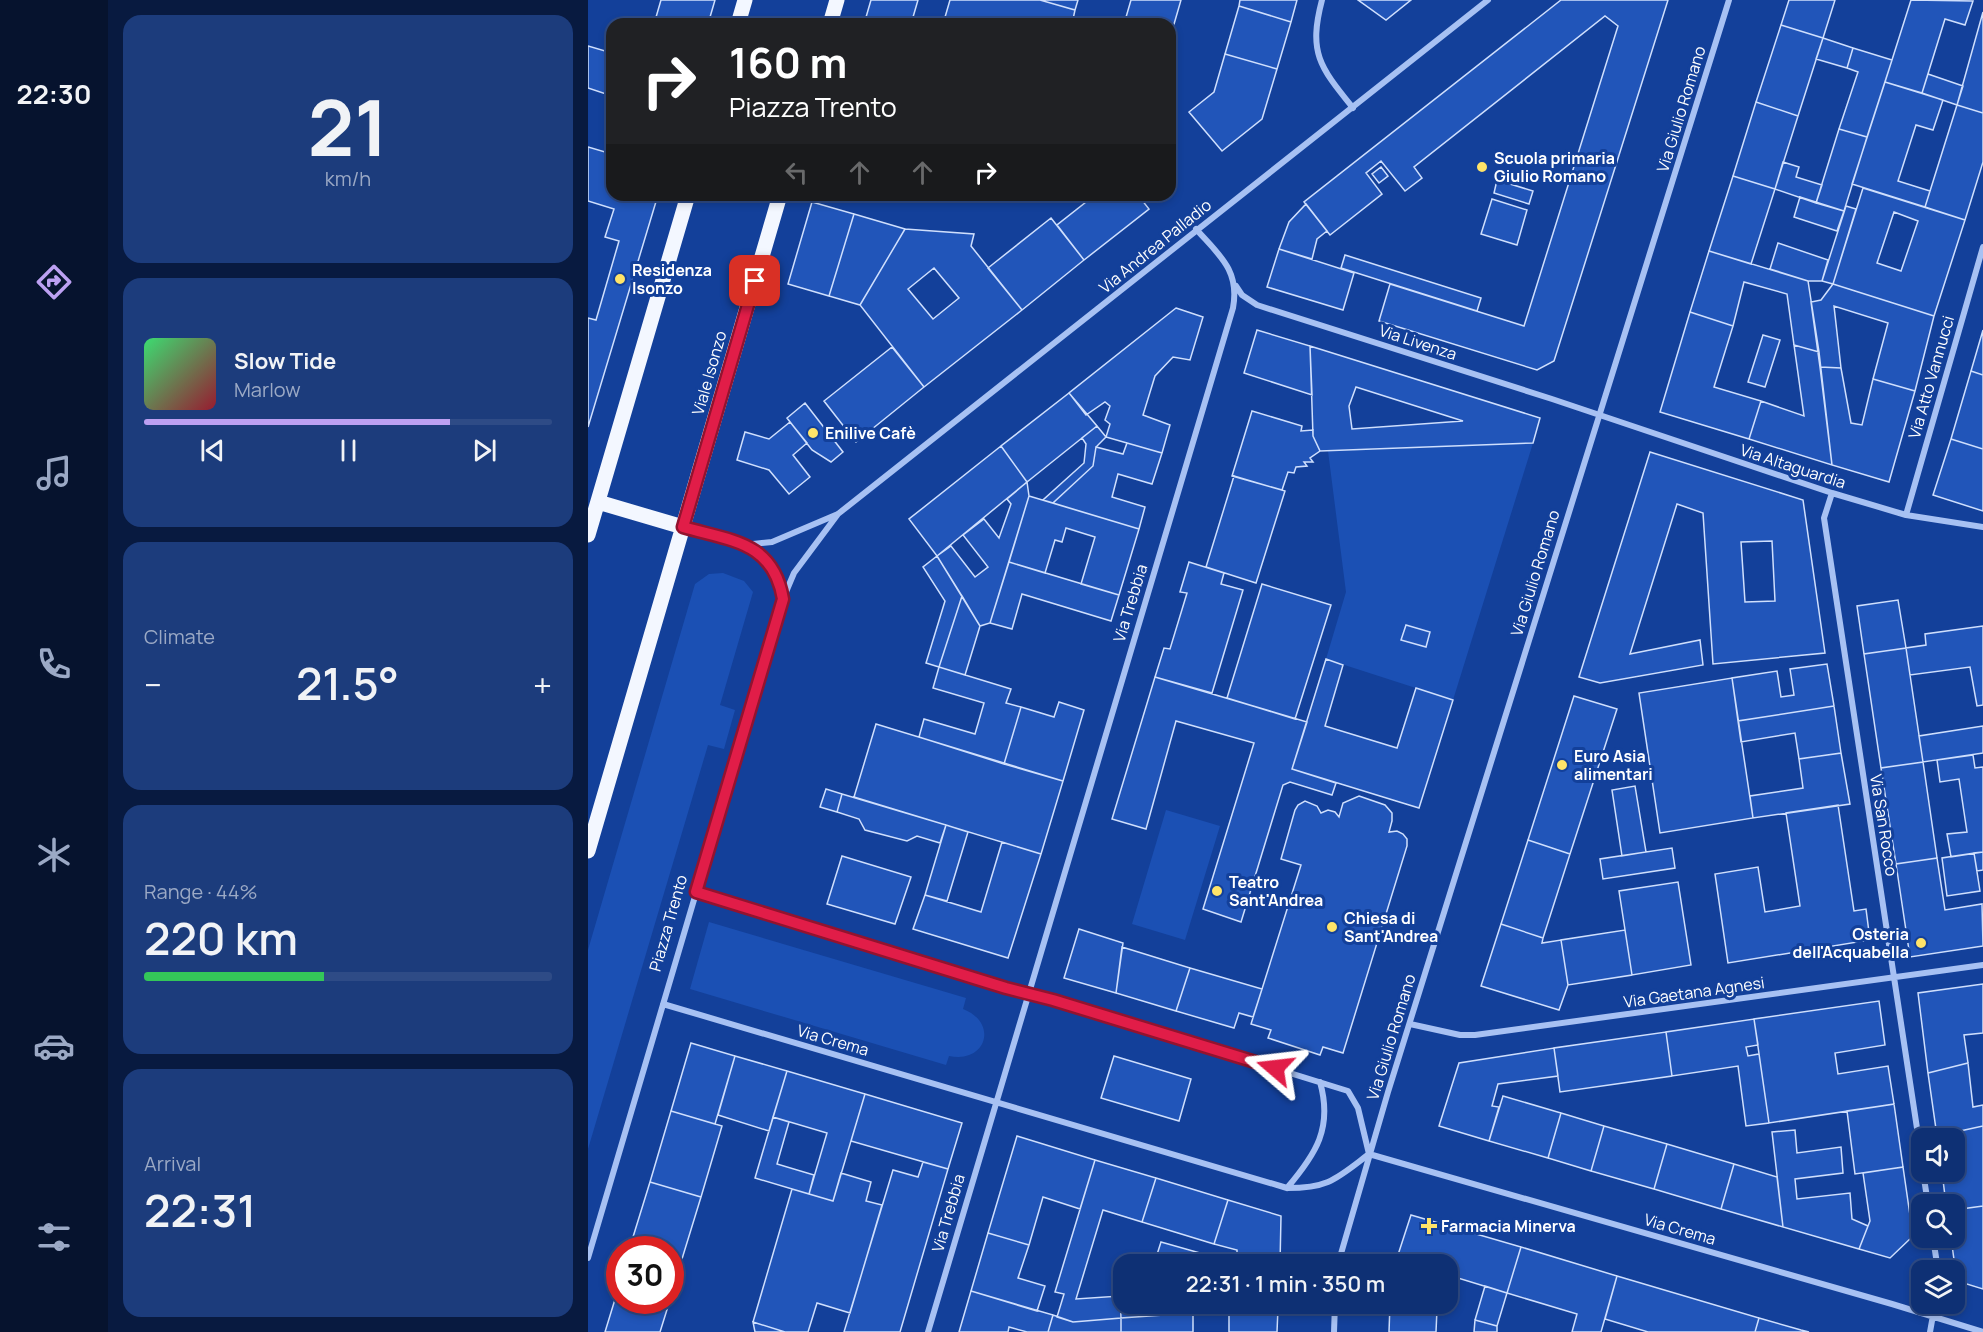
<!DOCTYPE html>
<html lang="en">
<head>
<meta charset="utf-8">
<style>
	body { margin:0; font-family:Manrope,sans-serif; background:#1c3c7c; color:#f1f3f6; height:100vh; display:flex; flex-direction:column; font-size:22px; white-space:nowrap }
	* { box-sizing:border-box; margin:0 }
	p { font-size:20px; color:#9ba9c5 }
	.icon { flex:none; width:33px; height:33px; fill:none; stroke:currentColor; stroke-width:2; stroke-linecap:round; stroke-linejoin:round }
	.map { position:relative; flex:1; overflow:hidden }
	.side { display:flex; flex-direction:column; gap:15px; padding:15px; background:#081a40; width:480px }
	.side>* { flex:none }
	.hud { position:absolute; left:18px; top:18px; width:570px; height:183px; border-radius:18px; box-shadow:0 3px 9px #0003,0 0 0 2px #2e4b86; background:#202124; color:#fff; overflow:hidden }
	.buttons { position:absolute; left:1323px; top:1128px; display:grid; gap:12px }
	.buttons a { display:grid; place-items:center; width:54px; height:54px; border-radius:12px; background:#0e3074; box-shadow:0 3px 9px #0003,0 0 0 2px #2e4b86; font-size:30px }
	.speed { position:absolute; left:18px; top:1236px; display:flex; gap:12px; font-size:30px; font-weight:700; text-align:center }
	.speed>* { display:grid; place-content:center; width:78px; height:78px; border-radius:50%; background:#0e3074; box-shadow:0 3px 9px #0003,0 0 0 2px #2e4b86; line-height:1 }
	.speed .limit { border:9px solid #d22; background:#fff; color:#111 }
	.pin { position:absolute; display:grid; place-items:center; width:51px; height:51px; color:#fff; margin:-26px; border-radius:12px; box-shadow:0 3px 9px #0006 }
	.me { position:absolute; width:66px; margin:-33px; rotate:287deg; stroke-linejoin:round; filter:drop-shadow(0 0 4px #0008) }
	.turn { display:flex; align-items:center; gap:21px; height:126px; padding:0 24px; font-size:27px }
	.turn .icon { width:78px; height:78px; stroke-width:2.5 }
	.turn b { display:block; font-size:42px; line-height:51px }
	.lanes { display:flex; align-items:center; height:57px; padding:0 24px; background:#0003; justify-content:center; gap:30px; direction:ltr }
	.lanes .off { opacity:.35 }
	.big { font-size:45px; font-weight:600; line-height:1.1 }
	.side .tile { flex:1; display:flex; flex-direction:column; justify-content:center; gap:9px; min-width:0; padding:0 21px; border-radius:18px; background:#1c3c7c }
	.side .dial { align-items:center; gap:0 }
	.dial b { font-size:78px; line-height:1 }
	.song { display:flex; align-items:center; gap:18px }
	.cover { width:72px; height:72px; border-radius:9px; background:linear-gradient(135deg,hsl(140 70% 55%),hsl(350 70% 35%)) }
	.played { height:6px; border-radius:3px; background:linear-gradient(90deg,#bca0f2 75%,#2e4b86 75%) }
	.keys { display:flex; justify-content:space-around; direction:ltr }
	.heat { display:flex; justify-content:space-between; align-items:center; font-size:33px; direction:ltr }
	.charge { height:9px; border-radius:4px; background:linear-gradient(90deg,#34c759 44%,#2e4b86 0) }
	.trip { position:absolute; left:525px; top:1254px; width:345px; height:60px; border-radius:18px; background:#0e3074; box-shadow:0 3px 9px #0003,0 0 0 2px #2e4b86; font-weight:600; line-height:60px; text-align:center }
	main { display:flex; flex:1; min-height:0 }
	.tab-bar { display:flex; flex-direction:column; width:108px; justify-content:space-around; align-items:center; background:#06132e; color:#9ba9c5 }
	.tab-bar .icon { width:42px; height:42px }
	.tab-bar .active { color:#bca0f2 }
	.tab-bar b { font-size:27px; color:#f1f3f6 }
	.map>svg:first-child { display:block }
	.green { fill:#1b50b4 }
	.building { fill:#2155b9; stroke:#cfdffd; stroke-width:1.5; fill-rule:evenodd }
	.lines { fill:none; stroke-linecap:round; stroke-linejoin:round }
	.minor { stroke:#a7c1f3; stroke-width:6 }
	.primary { stroke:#f3f7ff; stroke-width:15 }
	.route-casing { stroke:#92132f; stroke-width:15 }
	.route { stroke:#e11d48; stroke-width:10 }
	.poi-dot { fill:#ffe469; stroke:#13409a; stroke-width:2 }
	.labels { text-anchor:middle; stroke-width:6; stroke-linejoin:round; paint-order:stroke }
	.street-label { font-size:16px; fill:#fff; stroke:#13409a }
	.poi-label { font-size:16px; font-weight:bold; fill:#fff; stroke:#13409a; text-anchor:start }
</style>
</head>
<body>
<main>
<nav class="tab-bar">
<b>22:30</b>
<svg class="icon active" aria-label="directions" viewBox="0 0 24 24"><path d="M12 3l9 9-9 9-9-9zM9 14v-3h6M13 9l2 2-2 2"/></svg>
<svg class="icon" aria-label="music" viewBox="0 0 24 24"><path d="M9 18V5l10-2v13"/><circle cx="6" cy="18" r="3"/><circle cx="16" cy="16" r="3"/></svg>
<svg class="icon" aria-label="phone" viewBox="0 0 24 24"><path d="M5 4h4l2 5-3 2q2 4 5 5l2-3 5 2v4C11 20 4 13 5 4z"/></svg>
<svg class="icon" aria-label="climate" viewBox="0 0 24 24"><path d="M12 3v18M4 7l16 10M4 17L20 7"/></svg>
<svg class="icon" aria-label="car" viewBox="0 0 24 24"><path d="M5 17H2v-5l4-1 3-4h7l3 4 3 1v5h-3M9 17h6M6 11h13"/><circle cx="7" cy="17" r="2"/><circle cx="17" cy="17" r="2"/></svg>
<svg class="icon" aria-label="filters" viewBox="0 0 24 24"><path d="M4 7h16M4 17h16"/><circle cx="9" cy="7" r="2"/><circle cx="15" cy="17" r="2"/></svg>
</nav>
<section class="side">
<div class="tile dial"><b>21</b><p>km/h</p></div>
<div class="tile">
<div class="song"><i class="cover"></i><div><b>Slow Tide</b><p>Marlow</p></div></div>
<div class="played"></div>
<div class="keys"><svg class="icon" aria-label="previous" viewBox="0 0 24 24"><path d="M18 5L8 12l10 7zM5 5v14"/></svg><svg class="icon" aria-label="pause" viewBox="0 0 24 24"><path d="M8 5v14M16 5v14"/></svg><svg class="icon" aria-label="next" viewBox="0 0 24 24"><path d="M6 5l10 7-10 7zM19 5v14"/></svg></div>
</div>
<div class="tile"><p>Climate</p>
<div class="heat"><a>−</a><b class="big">21.5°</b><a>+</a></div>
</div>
<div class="tile"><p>Range · 44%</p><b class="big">220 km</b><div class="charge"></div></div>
<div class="tile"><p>Arrival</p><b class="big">22:31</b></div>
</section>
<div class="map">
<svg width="1395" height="1332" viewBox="0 0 1395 1332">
	<rect width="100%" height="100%" fill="#13409a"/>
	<!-- green -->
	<path class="green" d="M945,443L865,700L738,659L758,592L740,451Z
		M135,573L156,581L165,592L132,705L147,710L136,749L120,745L0,1149V950L107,584L121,574Z
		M578,810L632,826L597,940L544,924Z
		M121,922L378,998L375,1009C411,1023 398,1064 361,1056L358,1065L102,989Z"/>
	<!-- building -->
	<path class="building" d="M73,0H127L120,24H66Z
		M283,0H330L323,24H276Z
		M362,0H452L487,10L484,24H355Z
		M452,0H490L487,10Z
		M543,0H593L582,38V24H536Z
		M652,0H709L703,22L651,6Z
		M770,0H823L798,20Z
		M973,0H1080L966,361L949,370L791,321L802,284L936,326L1030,26L1017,16L826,167L834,178L817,191L793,161L778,173L794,194L742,235L716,202Z
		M1201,0H1247L1235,38L1193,25Z
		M1323,0L1385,1L1377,25L1357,19L1334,93L1297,82Z
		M651,6L703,22L689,69L637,54Z
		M1395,12V113L1369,105Z
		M1193,25L1235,38L1210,116L1168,102Z
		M1235,38L1265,48L1259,68L1228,59Z
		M0,46L24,53V96L0,88Z
		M1265,48L1304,60L1279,137L1251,129L1270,72L1259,68Z
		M637,54L689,69L674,119L634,151L601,112L626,92Z
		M1340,74L1375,86L1369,105L1334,93Z
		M1297,82L1355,100L1345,130L1328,125L1310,181L1342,191L1337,207L1264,184Z
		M1168,102L1210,116L1187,189L1145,176Z
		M1369,105L1395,113V162L1377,220L1337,207Z
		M1251,129L1279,137L1256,211L1228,203Z
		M0,147L24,154V195H70L0,427V318L8,320L31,241L17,237L26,209L0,201Z
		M1195,162L1211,167L1208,177L1234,185L1228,203L1187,189Z
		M793,167L800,176L791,183L784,174Z
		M1145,176L1187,189L1163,264L1121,251Z
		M909,180L945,191L941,204L906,193Z
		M1275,188L1377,220L1346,316L1245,284ZM1306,212L1330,221L1313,271L1289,263Z
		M507,195H550L561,209L496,260L469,225Z
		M1212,197L1256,211L1249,231L1206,217Z
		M904,199L939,210L929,245L893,234Z
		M224,202L266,214L241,296L200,284Z
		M718,204L739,231L729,239L724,259L691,249L701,222Z
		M1258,206L1268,209L1245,284L1234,281Z
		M266,214L317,229L272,305L241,296Z
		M463,218L496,260L434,310L400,268Z
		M317,229L386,234L383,246L434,310L336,387L272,305ZM346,268L371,298L345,319L320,289Z
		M1190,243L1240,260L1234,281H1220L1182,269Z
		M691,249L766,273L755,310L679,287Z
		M1121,251L1220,281L1231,352L1206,345L1199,294L1156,282L1145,326L1102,312Z
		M757,255L893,298L889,311L753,268Z
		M1245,284L1346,316L1327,391L1285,379L1300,323L1246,306L1253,368L1232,367L1223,302L1233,300Z
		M588,308L615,317L602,360L585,357L567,376L555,415L582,425L574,453L518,437L522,424L517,420L522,406L517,402L498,415L481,393Z
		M1102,312L1145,326L1126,387L1173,401L1161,439L1072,412Z
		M669,330L722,346L724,395L656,373Z
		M1395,330V375L1383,371Z
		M1175,335L1192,340L1177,387L1160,382Z
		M1206,345L1231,352L1244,465L1161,439L1173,401L1216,416Z
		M722,346L952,418L945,443L732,451L725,436ZM768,387L875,421L764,429L761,406Z
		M304,347L336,387L268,442L236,401Z
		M1232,367L1253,368L1263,423L1274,425L1285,379L1327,391L1301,482L1244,465Z
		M1383,371L1395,375V449L1363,439Z
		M481,393L509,426L439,482L413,446Z
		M217,403L255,452L243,462L224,450L199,418Z
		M664,411L714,426L713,431L725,430V436L732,451L722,458L725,462H716L719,466L708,467L706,473L700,472L694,490L644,476Z
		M202,422L219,443L205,455L222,477L201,494L181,470L149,460L157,432L181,439Z
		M509,426L518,437L508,447L505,466L465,503L455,500L496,463L498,444L494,438Z
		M1363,439L1395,449V511L1345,495Z
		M539,443L574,453L564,484L530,474L524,497L557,507L551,529L465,503L505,466L508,447L535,454Z
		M413,446L439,482L349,556L321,519Z
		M1062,452L1215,500L1237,653L1125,664L1115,513L1089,504L1042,654L1112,640L1115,665L1012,683L991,677ZM1184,541L1187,601L1157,602L1153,542Z
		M646,476L697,491L668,583L618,567Z
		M439,482L441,496L402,623L392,626L349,556L363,546L387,577L400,567L375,535L396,519L411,538L423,504L419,499Z
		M441,496L551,529L531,595L493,584L507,537L478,528L474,542L467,540L457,573L421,562Z
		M349,556L374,596L351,667L338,663L357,601L335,567Z
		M421,562L531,595L523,621L434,594L424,629L402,623Z
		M601,562L636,573L633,584L655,590L624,693L567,677L576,648L582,649L599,593L592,592Z
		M674,584L743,605L707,719L639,698Z
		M374,596L392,626L377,675L351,667Z
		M1310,600L1318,648L1276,654L1269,606Z
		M818,625L842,632L838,647L813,640Z
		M1395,626V705L1389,706L1382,667L1322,675L1318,648L1338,645L1337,634Z
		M1318,648L1335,762L1293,768L1276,654Z
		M738,659L755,665L737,726L809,748L828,688L865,700L831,808L704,769Z
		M1239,664L1246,706L1150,721L1144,678L1189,671L1193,697L1206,695L1202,669Z
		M351,667L423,689L418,703L433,707L416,764L331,737L336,719L387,734L396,703L345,688Z
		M567,677L719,722L704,769L748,783L744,795L702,782L695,785L653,922L615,909L666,743L588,721L558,829L524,819Z
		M1144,678L1165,818L1072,833L1051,693Z
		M986,696L1029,709L982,854L940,840Z
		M471,702L496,710L475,781L416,764L433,707L466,717Z
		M1246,706L1253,753L1211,759L1207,733L1153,742L1150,721Z
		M288,724L475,781L453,854L266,797Z
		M1395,726V753L1335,762L1331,736Z
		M1253,753L1262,804L1165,818L1162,796L1215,788L1211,759Z
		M1385,755L1387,768L1395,767V852L1363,857L1359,834L1379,832L1371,779L1352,782L1349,760Z
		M1335,762L1349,858L1308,864L1293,768Z
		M1047,786L1058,852L1034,856L1024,790Z
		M238,789L254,794L249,812L232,807Z
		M254,794L358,825L352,843L329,836L319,841L277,830L271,819L249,812Z
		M771,796L797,805L804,813V821L801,832L809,831L815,834L819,839V846L755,1053L735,1047L732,1055L680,1038L683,1030L663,1024L713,865L693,859L707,810L710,805L717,801L729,806L733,813L740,810L747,812L751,817L755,803Z
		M1250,805L1266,911L1278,909L1282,940L1140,963L1127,874L1170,867L1177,912L1212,906L1198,813Z
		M358,825L380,832L359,901L337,895Z
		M940,840L982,854L955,938L913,924Z
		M414,842L453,854L420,958L325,929L337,895L393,912Z
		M1084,848L1087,868L1015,879L1012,859Z
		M1395,852V870L1389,871L1386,853Z
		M1386,853L1392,891L1359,896L1354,858Z
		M254,856L323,877L307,924L239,904Z
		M1349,858L1357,910L1394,904L1395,946L1322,957L1308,864Z
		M1090,882L1103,965L1044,975L1031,891Z
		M913,924L955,938L954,943L973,940L980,985L971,1010L893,986Z
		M491,929L535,943L528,993L476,978Z
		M1037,930L1044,975L980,985L973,940Z
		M534,947L602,968L588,1011L528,993Z
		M602,968L674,989L665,1017L651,1013L646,1028L588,1011Z
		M1395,984V1033L1376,1035L1380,1063L1340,1073L1330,993Z
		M1291,1001L1297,1045L1247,1053L1250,1074L1300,1066L1306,1104L1181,1123L1166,1019Z
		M1166,1019L1170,1045L1158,1047L1160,1056L1171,1054L1181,1123L1158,1126L1150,1066L1084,1076L1078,1032Z
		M1078,1032L1084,1076L972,1092L966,1048Z
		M103,1043L147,1056L127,1124L83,1111Z
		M966,1048L970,1076L910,1084L904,1106L911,1107L901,1141L851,1126L871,1063Z
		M147,1056L199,1071L181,1131L130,1115Z
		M526,1056L603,1079L591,1121L513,1098Z
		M1380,1063L1385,1107L1395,1105V1126L1349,1136L1340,1073Z
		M199,1071L277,1094L245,1201L221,1194L239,1133L185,1117Z
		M277,1094L374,1123L360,1169L263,1141Z
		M915,1096L973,1113L960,1158L901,1141Z
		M1306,1104L1315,1167L1267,1174L1259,1111Z
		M83,1111L134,1126L113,1197L62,1182Z
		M973,1113L1016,1126L1003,1171L960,1158Z
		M185,1117L201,1122L189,1164L226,1175L221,1194L167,1178Z
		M1016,1126L1079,1144L1066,1189L1003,1171Z
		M1395,1126V1206L1366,1210V1204H1358L1354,1172H1366V1138H1349V1136Z
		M1207,1130L1209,1153L1253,1147L1255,1173L1207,1179L1209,1199L1262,1193L1264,1219L1280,1226L1271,1249L1195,1227L1184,1132Z
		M429,1136L507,1160L492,1209L455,1197L441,1245L400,1233Z
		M1079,1144L1146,1164L1133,1209L1066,1189Z
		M507,1160L568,1178L554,1222L515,1210L488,1299L532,1296L533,1318L485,1322L469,1317L476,1294L467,1292Z
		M335,1162L360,1169L312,1332H256L305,1170L330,1177Z
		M1146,1164L1189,1177L1195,1227L1133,1209Z
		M1315,1167L1325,1236L1302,1258L1271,1249L1282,1221L1275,1173Z
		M253,1173L283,1182L278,1201L294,1205L262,1313L229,1303L220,1332H197L165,1322L204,1189L245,1201Z
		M568,1178L640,1200L626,1244L554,1222Z
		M62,1182L113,1197L82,1298V1250H41Z
		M640,1200L693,1216L692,1264H649V1250L626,1244Z
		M1395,1206V1289L1369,1281L1363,1238H1366V1210Z
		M823,1215L933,1247L919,1293L860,1275V1264H807Z
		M400,1233L441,1245L430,1278L457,1286L449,1311L383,1291Z
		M573,1242L612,1253L608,1264H566Z
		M933,1247L1029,1276L1013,1332H984L989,1314L919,1293Z
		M1029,1276L1171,1318L1167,1332H1060L1017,1319Z
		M32,1283V1300H82L72,1332H17Z
		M897,1286L919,1293L909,1326L887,1320Z
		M383,1291L465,1315L460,1332H439L421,1327L420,1332H371Z
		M532,1296H536V1304H597L607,1308L605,1313L533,1318Z
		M648,1304H690V1308L647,1311Z
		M802,1304H828L849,1309L848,1332H801Z
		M690,1308L689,1332H641V1311Z
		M605,1313V1332H533V1318Z
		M465,1315L485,1322L533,1318V1332H460Z
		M1171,1318L1213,1330L1221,1332H1167Z
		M887,1320L909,1326V1332H886Z
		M165,1322L197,1332H167Z"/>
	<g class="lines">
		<!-- minor -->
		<path class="minor" d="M734,0C720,53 732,67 765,108
			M648,286L654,295L669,305L964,399L1244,493L1318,515L1395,527
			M1244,493L1236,518L1334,1161
			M1318,515L1395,247
			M95,527C142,540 185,541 195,598
			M156,545L184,542L250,514L900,0
			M108,892L418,988L465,1000L760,1091L770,1108L781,1154
			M75,1004L699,1188C741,1188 748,1179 781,1154
			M822,1024L872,1035H887L1395,965
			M781,1154L1304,1304L1395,1332
			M1335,1172L1340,1204
			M699,1188C728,1154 745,1128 732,1082
			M1345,1238L1350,1270
			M0,1258L195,599L206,573L250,514
			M750,1264L800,1092L1141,0
			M340,1332L645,308C652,270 631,255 608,229
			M746,1332L747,1304
			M1342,1332L1347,1304"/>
		<!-- primary -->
		<path class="primary" d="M150,24L157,0
			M242,24L249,0
			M10,502L95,527
			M0,535L100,195
			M0,851L192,195"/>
	</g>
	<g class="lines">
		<!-- route casing -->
		<g class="route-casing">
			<path id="route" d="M167,281L95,527C143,541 185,541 195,599L108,892L418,988L465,1000L687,1068"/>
		</g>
		<!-- route -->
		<use href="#route" class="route"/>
	</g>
	<!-- markers -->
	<g class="poi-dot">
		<circle cx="894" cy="167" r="6"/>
		<circle cx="32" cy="279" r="6"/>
		<circle cx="225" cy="433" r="6"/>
		<circle cx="974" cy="765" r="6"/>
		<circle cx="629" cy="891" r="6"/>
		<circle cx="744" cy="927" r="6"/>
		<circle cx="1333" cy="943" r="6"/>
		<path d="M838 1217h6v6h6v6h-6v6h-6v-6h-6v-6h6z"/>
	</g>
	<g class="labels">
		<!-- street labels -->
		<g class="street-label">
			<text transform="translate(1093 109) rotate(-73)" y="6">Via Giulio Romano</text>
			<text transform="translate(567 246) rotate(-39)" y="6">Via Andrea Palladio</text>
			<text transform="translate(830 342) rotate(18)" y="6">Via Livenza</text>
			<text transform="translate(121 373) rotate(-74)" y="6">Viale Isonzo</text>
			<text transform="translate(1343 377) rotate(-74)" y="6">Via Atto Vannucci</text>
			<text transform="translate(1205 466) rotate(18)" y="6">Via Altaguardia</text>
			<text transform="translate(947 573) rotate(-73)" y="6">Via Giulio Romano</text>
			<text transform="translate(542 603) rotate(-73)" y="6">Via Trebbia</text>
			<text transform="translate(1296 825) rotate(81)" y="6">Via San Rocco</text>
			<text transform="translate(80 923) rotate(-74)" y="6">Piazza Trento</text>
			<text transform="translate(1106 992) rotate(-8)" y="6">Via Gaetana Agnesi</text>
			<text transform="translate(803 1037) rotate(-73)" y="6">Via Giulio Romano</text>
			<text transform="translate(245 1040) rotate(16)" y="6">Via Crema</text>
			<text transform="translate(360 1213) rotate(-74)" y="6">Via Trebbia</text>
			<text transform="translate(1092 1229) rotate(16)" y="6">Via Crema</text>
		</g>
		<!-- poi labels -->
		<g class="poi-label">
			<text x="906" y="164">Scuola primaria<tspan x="906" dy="18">Giulio Romano</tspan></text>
			<text x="44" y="276">Residenza<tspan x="44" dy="18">Isonzo</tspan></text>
			<text x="237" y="439">Enilive Cafè</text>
			<text x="986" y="762">Euro Asia<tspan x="986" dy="18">alimentari</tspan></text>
			<text x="641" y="888">Teatro<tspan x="641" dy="18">Sant'Andrea</tspan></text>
			<text x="756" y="924">Chiesa di<tspan x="756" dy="18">Sant'Andrea</tspan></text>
			<text x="1321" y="940" text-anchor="end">Osteria<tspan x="1321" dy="18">dell'Acquabella</tspan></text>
			<text x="853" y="1232">Farmacia Minerva</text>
		</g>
	</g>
</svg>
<div class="buttons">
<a><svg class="icon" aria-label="sound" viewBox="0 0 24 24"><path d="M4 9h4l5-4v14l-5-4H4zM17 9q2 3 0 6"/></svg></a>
<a><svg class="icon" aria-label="search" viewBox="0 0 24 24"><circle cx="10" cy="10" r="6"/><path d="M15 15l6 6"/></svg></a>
<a><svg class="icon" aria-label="layers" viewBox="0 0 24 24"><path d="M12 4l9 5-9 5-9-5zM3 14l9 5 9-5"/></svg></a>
</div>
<div class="speed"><div class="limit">30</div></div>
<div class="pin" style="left:167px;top:281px;background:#d93025"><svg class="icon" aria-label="arrive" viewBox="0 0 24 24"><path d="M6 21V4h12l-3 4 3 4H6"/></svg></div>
<svg class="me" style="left:687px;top:1068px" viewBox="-20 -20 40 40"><path d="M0-17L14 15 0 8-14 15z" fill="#e11d48" stroke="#fff" stroke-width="4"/></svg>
<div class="trip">22:31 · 1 min · 350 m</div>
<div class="hud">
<div class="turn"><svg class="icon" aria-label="right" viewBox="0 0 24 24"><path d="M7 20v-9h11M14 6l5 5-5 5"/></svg><div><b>160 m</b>Piazza Trento</div></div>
<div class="lanes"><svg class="icon off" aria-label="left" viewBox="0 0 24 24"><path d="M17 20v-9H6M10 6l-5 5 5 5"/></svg><svg class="icon off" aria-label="ahead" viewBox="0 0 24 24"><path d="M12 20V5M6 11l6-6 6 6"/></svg><svg class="icon off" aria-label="ahead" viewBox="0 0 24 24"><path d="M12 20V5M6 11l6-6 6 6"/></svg><svg class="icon" aria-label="right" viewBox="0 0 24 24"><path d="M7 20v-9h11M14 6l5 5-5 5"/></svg></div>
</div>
</div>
</main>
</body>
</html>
